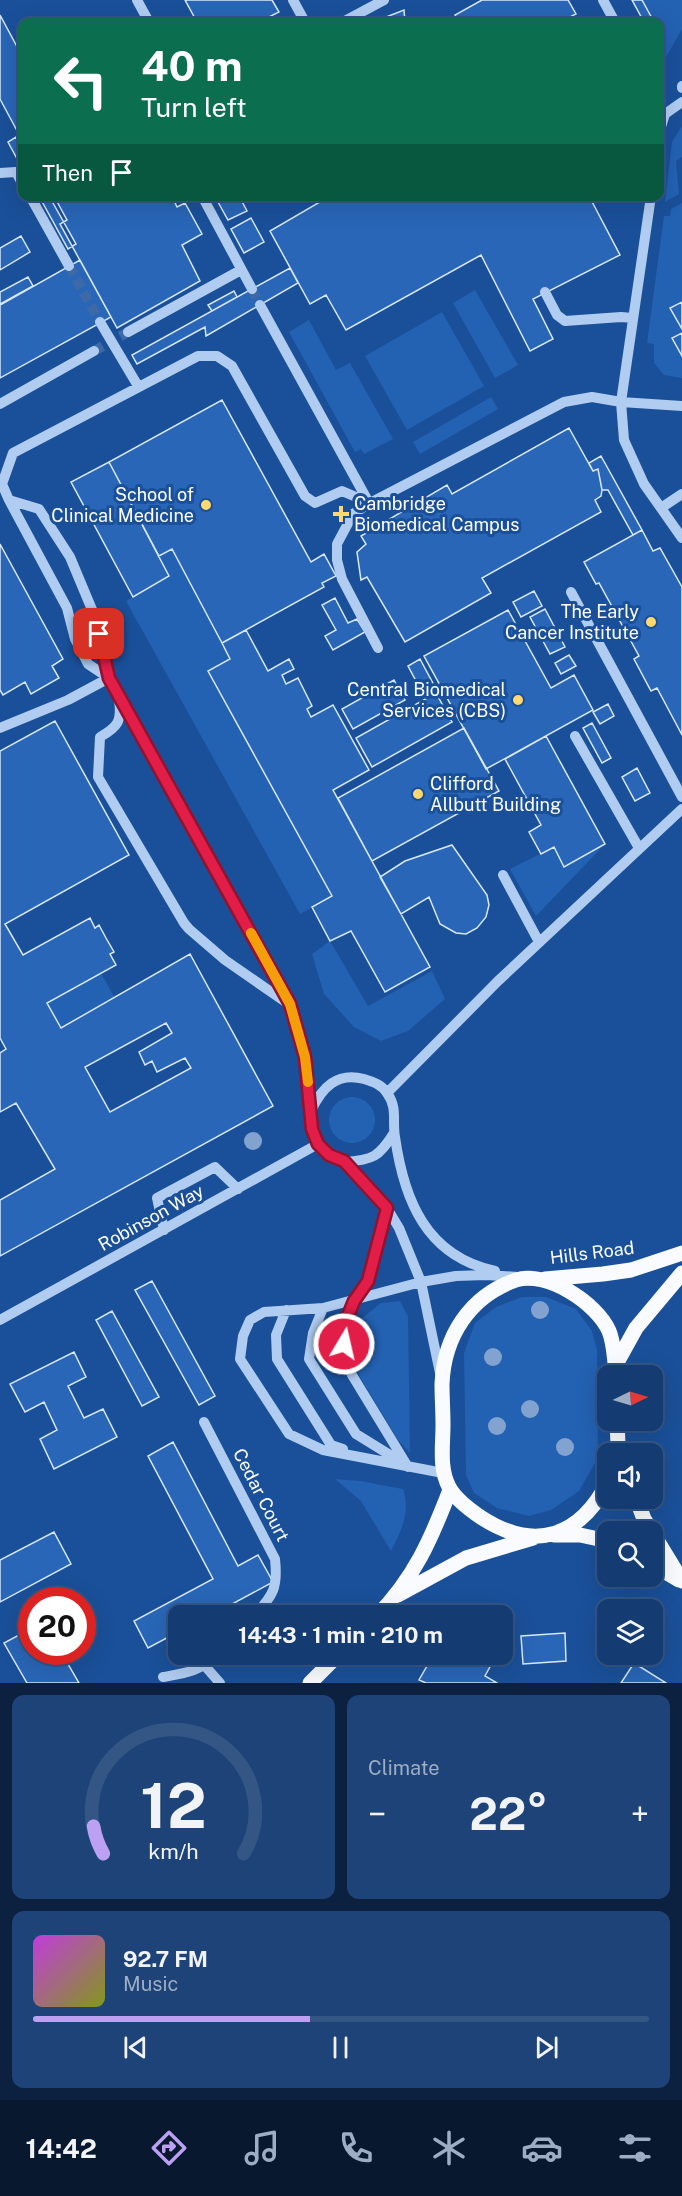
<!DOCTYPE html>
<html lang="en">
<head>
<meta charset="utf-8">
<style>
	body { margin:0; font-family:"Public Sans",sans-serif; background:#1d4378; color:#f1f3f6; height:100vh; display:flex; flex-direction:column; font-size:22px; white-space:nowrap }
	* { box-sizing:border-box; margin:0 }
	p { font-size:20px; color:#9dadc4 }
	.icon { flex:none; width:33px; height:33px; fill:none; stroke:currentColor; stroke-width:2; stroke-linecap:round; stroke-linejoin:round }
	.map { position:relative; height:1683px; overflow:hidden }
	.sheet { display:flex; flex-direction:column; gap:12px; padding:12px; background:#0b213f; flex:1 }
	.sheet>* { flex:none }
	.hud { position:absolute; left:18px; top:18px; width:646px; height:183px; border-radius:12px; box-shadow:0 6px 24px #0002,0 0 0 2px #335685; background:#0b6e4f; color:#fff; overflow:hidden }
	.needle { width:39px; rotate:85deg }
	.fabs { position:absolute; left:597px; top:1365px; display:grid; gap:12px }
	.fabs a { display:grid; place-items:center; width:66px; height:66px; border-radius:12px; background:#143c73; box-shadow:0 6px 24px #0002,0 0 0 2px #335685; font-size:30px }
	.speed { position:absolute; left:18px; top:1587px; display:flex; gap:12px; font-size:30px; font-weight:700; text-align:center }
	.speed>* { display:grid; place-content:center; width:78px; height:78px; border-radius:50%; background:#143c73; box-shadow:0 6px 24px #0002,0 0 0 2px #335685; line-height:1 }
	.speed .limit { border:9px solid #d22; background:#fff; color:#111 }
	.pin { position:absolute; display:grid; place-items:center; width:51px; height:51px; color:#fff; margin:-26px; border-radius:12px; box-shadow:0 3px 9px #0006 }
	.me { position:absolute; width:66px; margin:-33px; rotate:9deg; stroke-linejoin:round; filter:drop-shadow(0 0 4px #0008) }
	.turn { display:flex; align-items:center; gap:21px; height:126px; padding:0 24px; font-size:27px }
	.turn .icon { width:78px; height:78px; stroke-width:2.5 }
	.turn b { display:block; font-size:42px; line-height:51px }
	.then { display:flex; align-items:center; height:57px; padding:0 24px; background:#0003; gap:12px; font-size:22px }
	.big { font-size:45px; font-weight:700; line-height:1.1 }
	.sheet .widget { flex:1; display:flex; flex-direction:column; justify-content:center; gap:9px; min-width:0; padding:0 21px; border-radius:12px; background:#1d4378 }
	.sheet .dial { align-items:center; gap:0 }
	.dial svg { height:156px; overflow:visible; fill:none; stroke:#335685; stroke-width:7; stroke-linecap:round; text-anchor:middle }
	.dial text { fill:#f1f3f6; stroke:none }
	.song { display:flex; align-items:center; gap:18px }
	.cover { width:72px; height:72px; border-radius:9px; background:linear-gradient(135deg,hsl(290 70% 55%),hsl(70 70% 35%)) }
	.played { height:6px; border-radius:3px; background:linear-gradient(90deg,#bca0f2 45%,#335685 45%) }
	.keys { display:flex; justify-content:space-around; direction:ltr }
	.heat { display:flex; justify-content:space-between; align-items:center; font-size:33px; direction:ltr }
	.sheet .tiles { flex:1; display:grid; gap:12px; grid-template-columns:1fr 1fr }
	.widget:last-child { grid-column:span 2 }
	.trip { position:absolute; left:168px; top:1605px; width:345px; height:60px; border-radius:12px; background:#143c73; box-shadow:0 6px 24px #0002,0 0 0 2px #335685; font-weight:700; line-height:60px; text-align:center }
	.dock { display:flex; height:96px; justify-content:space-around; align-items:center; background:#08182e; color:#9dadc4 }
	.dock .icon { width:42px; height:42px }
	.dock .on { color:#bca0f2 }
	.dock b { font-size:27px; color:#f1f3f6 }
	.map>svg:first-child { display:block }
	.green { fill:#2361b2 }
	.building { fill:#2966b7; stroke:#d7e7fc; stroke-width:1.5; fill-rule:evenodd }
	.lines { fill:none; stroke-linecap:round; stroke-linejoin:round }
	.minor-tunnel { stroke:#3c6aa8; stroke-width:10; stroke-dasharray:10 5; stroke-linecap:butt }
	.minor { stroke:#b0ccf1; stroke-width:10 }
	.major { stroke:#f9fbff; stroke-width:15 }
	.tree { fill:#82a3cf }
	.route-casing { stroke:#92132f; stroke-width:15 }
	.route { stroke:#e11d48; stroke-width:10 }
	.slow { stroke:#f59e0b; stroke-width:10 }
	.poi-dot { fill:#ffd86f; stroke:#1a5099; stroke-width:2 }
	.labels { text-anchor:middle; stroke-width:6; stroke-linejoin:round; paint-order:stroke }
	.poi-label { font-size:18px; fill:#fff; stroke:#1a5099; text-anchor:end }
	.street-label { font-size:18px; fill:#fff; stroke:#1a5099 }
</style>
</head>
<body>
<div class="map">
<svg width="682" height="1683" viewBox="0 0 682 1683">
	<rect width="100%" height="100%" fill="#1a5099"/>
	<!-- green -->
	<path class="green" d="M642,0H682V29L666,57H660V22H654Z
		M682,126V157L676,161L679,194L665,202L672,142Z
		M682,203V302L671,308L682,329V333L672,338L682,356V378L664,375L654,363V344L647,343L664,216H670L671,209Z
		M475,290L518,365L495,378L453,303Z
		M442,312L484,386L407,430L365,356Z
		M309,320L336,370L350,363L393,439L364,454L361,449L355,452L289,332Z
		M491,397L498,409L420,454L413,442Z
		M172,549L230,659L208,671L332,896L300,914L126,601L169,576L159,556Z
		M605,844L536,916L510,869L554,847L564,866Z
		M330,941L368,1006L432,971L445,999L408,1031L381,1041L354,1027L324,994L312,954Z
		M101,973L115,998L61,1028L47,1003Z
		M329 1120a23 23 0 1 1 46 0a23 23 0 1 1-46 0Z
		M522,1297H546L576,1309L592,1331L597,1350L598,1458L579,1491L551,1510L529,1516L497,1508L474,1493L466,1475L464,1353L475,1323L496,1307Z
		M400,1301L408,1317L410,1453L398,1440L360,1377L355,1360V1343L360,1320L381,1303Z
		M335,1479L360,1481L403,1489C411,1512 401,1531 391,1551L361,1501Z"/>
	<!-- building -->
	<path class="building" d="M185,0H272L279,12L259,22H197Z
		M482,0H568L576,14L560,22H459L455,15Z
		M632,0H642L654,22H644Z
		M404,10L405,22H376L381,19Z
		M0,15L22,56V140L0,99Z
		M16,137L22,149V168L8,142Z
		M39,196H49L76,244L68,249Z
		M54,196H172L177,207L185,203L202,234L182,245L200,281L117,328L60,224L67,220Z
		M229,196H239L247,211L228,220L218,202Z
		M330,196H589L620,255L533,299L553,339L530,351L481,255L346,330L326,295L310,304L270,231Z
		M251,218L264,242L244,253L231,229Z
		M21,236L30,252L0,270V248Z
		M80,260L111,317L0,378V305Z
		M290,268L298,283L206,336L205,327L137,364L132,355Z
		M28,277L33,286L0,304V292Z
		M234,291L237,297L212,311L208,305Z
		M682,302V329L670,308Z
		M682,333V356L672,338Z
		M222,400L311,562L324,554L336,576L322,583L324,587L222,643L172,549L159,556L109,462Z
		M569,428L593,471L598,469L602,490L601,496L595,500L601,512L482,578L491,593L405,642L367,577L361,580L357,552L366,544L361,536L447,485L452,494Z
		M601,456L642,530L633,535L608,490H602L598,469L593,471L589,463Z
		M109,462L169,576L133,597L71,482Z
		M642,530L653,551L660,548L682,587V735L657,688L651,691L634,659L639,656L599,583L596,584L584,562Z
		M0,544L63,659L52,666L59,678L31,694L25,682L3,695L0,690Z
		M534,591L542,606L521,617L513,602Z
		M335,598L348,623L357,619L365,632L333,650L325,636L336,630L322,605Z
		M545,609L565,647L550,654L530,617Z
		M508,610L551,688L574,675L593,710L486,769L424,656Z
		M246,630L268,671L289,659L294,669L282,675L286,684L298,678L312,706L307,709L311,717L333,705L369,770L333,790L430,967L385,992L351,931L330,941L312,907L332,896L208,671L230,659L222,643Z
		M569,655L576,666L561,674L555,663Z
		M420,659L435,687L423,694L408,666Z
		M394,680L405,700L353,729L342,709Z
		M436,693L452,722L372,767L356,738Z
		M608,704L614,716L600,724L593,712Z
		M55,721L129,855L5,924L23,955L90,918L95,928L99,925L106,938L114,952L110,954L116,965L47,1003L61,1028L190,954L273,1106L0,1256V1200L55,1169L16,1103L0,1112V1053L6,1049L0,1038V751ZM166,1023L172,1033L139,1052L145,1065L152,1061L157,1072L185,1058L191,1068L110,1112L85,1067Z
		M592,723L611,758L602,763L583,728Z
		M464,728L499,791L372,861L338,798Z
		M546,736L605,844L564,867L554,847L541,854L529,832L541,825L505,759Z
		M637,768L650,793L635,801L622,777Z
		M452,845L487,895L489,905L486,917L477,928L466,934L456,933L440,924L429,897L401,914L380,877L405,861Z
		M152,1281L215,1396L199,1405L135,1290Z
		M112,1311L159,1397L142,1406L96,1320Z
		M74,1352L86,1377L68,1386L84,1418L103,1409L117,1437L54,1469L40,1439L57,1430L44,1402L25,1412L10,1384Z
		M173,1442L238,1566L258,1555L273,1582L210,1616H178V1632L148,1648L134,1621L213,1579L148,1456Z
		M54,1532L71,1564L0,1602V1560Z
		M32,1628V1652H61L79,1683H27L4,1643Z
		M565,1633L566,1661L523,1664L521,1636Z
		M434,1654L444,1660L447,1654H453L463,1660L466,1654H488L491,1665L485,1676L497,1683H426L419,1680Z
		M634,1663L666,1683H621Z"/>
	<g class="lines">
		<!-- minor-tunnel -->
		<path class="minor-tunnel" d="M69,266L100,322
			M252,289L260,305
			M94,351L128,332"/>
		<!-- minor -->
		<path class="minor" d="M137,0L149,22
			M293,0L305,22
			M603,0L615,22
			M343,22L384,0
			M682,86V88
			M665,114L682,102
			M660,130L665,114
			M0,173L16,172L22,183
			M30,196L69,266
			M202,196L252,289
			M651,196L621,402L624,440L644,484L682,538
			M545,292L557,315L565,321L621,317L633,318
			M260,305L369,503
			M100,322L138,386
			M128,332L241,270
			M0,404L94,351
			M9,500L67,608L75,639L88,664L109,678
			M370,503L342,491L315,503L305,496L232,366L217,356H198L13,453L2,484L9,500L39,509L70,557L93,612L109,678L290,1004L305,1057L312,1129L318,1144L329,1155L344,1162L387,1208L399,1228L421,1282L440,1373
			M661,508L682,494
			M571,592L682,797
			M378,648L342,579L337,560V544L353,514L370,503L564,402L592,397L621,402L682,406
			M119,700C122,721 118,727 100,737L98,777L184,923L189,929L225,960L287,1003
			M0,728L68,700L109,678
			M575,736L639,848
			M503,875L539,942
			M387,1093L498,981L682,809
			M311,1111C322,1087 337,1072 364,1079C374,1082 382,1085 387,1093C398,1108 392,1121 395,1137C404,1200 426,1256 495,1271
			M344,1162C373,1160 379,1157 394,1133
			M387,1208L368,1281L354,1301L343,1328L345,1360L352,1375L408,1467
			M164,1230L157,1198L215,1167L238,1189
			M323,1308L313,1333L309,1359L356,1434L403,1463
			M286,1310L276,1335L277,1359L331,1445L343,1449
			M0,1320L318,1144
			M204,1422L275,1559C278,1587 274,1595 254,1616
			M443,1473L323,1450L289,1434L240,1359L243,1336L250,1320L264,1312L323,1308L421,1282L456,1276L486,1275L518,1277
			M205,1666L220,1683
			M163,1677C187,1673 199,1672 216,1654"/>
		<!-- major -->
		<path class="major" d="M545,1279L603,1274L631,1270L682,1253
			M615,1366L636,1328L682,1273
			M615,1454L618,1445L617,1420
			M608,1482C580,1537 535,1552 482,1518C470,1510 456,1500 449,1487C439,1468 443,1446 443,1425C443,1411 442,1397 442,1384C444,1336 470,1296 516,1280C546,1270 597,1303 609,1331C614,1343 615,1362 616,1376
			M636,1498L644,1519L652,1532
			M652,1532L682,1581
			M554,1535H580L608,1541
			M652,1564L679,1580
			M398,1595L466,1558L533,1538
			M377,1616C415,1577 431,1539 450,1490
			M310,1683L339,1654"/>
	</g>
	<!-- trees -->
	<g class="tree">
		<circle cx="253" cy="1141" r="9"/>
		<circle cx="540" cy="1310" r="9"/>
		<circle cx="493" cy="1357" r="9"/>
		<circle cx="530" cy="1409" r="9"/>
		<circle cx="497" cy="1426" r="9"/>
		<circle cx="565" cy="1447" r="9"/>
	</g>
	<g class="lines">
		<!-- route casing -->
		<g class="route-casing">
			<path id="route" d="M99,634L109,678L290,1004L305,1057L312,1129L318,1144L329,1155L344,1161L387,1208L368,1281L354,1301L343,1328L344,1344"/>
		</g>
		<!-- route -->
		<use href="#route" class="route"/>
		<!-- slow -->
		<path class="slow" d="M251,933L290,1004L305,1057L308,1082"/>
	</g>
	<!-- markers -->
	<g class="poi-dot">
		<circle cx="206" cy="505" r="6"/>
		<path d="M338 505h6v6h6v6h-6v6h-6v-6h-6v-6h6z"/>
		<circle cx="651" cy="622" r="6"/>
		<circle cx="518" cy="700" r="6"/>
		<circle cx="418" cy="794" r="6"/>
	</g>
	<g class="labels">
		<!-- poi labels -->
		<g class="poi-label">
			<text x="194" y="501">School of<tspan x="194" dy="21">Clinical Medicine</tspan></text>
			<text x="354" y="510" text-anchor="start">Cambridge<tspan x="354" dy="21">Biomedical Campus</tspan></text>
			<text x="639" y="618">The Early<tspan x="639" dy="21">Cancer Institute</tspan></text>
			<text x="506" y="696">Central Biomedical<tspan x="506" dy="21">Services (CBS)</tspan></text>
			<text x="430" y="790" text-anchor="start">Clifford<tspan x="430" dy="21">Allbutt Building</tspan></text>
		</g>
		<!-- street labels -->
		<g class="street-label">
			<text transform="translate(151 1218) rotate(-29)" y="6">Robinson Way</text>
			<text transform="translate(592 1253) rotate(-7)" y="6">Hills Road</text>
			<text transform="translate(261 1495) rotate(63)" y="6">Cedar Court</text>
		</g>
	</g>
</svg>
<div class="fabs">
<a><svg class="needle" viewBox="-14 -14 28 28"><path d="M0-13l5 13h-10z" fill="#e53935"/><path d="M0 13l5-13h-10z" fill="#9dadc4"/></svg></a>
<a><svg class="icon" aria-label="sound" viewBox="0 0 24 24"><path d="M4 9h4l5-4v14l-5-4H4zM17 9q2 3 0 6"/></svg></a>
<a><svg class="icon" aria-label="search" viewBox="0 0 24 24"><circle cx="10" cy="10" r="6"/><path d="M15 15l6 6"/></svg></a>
<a><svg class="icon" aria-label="layers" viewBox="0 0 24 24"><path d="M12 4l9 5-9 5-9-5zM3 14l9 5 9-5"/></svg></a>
</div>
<div class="speed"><div class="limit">20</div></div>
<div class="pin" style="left:99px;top:634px;background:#d93025"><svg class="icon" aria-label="arrive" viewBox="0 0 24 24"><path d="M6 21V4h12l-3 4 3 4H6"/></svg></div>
<svg class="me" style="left:344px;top:1344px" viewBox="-20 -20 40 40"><circle r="17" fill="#e11d48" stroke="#fff" stroke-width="3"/><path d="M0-11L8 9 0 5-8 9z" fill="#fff"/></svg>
<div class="trip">14:43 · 1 min · 210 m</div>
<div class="hud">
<div class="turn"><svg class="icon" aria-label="left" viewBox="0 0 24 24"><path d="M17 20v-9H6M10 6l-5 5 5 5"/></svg><div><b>40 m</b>Turn left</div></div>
<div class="then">Then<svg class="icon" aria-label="arrive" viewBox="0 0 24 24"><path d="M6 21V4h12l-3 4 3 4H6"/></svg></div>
</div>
</div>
<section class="sheet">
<div class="tiles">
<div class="widget dial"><svg viewBox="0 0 100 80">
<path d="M14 69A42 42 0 1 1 86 69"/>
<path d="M14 69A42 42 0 0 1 9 55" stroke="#bca0f2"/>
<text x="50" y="56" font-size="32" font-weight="700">12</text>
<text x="50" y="72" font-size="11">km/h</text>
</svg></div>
<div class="widget"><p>Climate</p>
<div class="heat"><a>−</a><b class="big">22°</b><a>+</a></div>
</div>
<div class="widget">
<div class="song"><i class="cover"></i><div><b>92.7 FM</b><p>Music</p></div></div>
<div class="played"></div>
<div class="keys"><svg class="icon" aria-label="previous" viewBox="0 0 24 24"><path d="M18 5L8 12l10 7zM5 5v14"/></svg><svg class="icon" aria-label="pause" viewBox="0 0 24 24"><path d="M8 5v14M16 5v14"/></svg><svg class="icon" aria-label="next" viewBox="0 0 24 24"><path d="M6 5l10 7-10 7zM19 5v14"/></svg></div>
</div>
</div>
</section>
<nav class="dock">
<b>14:42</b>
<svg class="icon on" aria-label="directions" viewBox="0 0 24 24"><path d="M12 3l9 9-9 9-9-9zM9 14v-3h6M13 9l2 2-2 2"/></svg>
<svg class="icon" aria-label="music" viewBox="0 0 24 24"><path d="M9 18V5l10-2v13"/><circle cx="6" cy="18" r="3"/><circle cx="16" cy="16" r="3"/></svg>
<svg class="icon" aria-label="phone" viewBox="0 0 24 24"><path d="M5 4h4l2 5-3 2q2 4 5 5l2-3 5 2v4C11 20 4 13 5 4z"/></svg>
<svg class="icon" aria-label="climate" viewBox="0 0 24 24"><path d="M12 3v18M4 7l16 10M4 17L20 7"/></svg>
<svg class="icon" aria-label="car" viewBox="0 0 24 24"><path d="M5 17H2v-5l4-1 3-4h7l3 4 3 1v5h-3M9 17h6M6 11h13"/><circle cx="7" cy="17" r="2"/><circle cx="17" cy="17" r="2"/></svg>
<svg class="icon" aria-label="filters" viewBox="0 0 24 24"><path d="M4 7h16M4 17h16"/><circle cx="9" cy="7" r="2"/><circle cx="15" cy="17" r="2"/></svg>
</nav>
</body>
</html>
